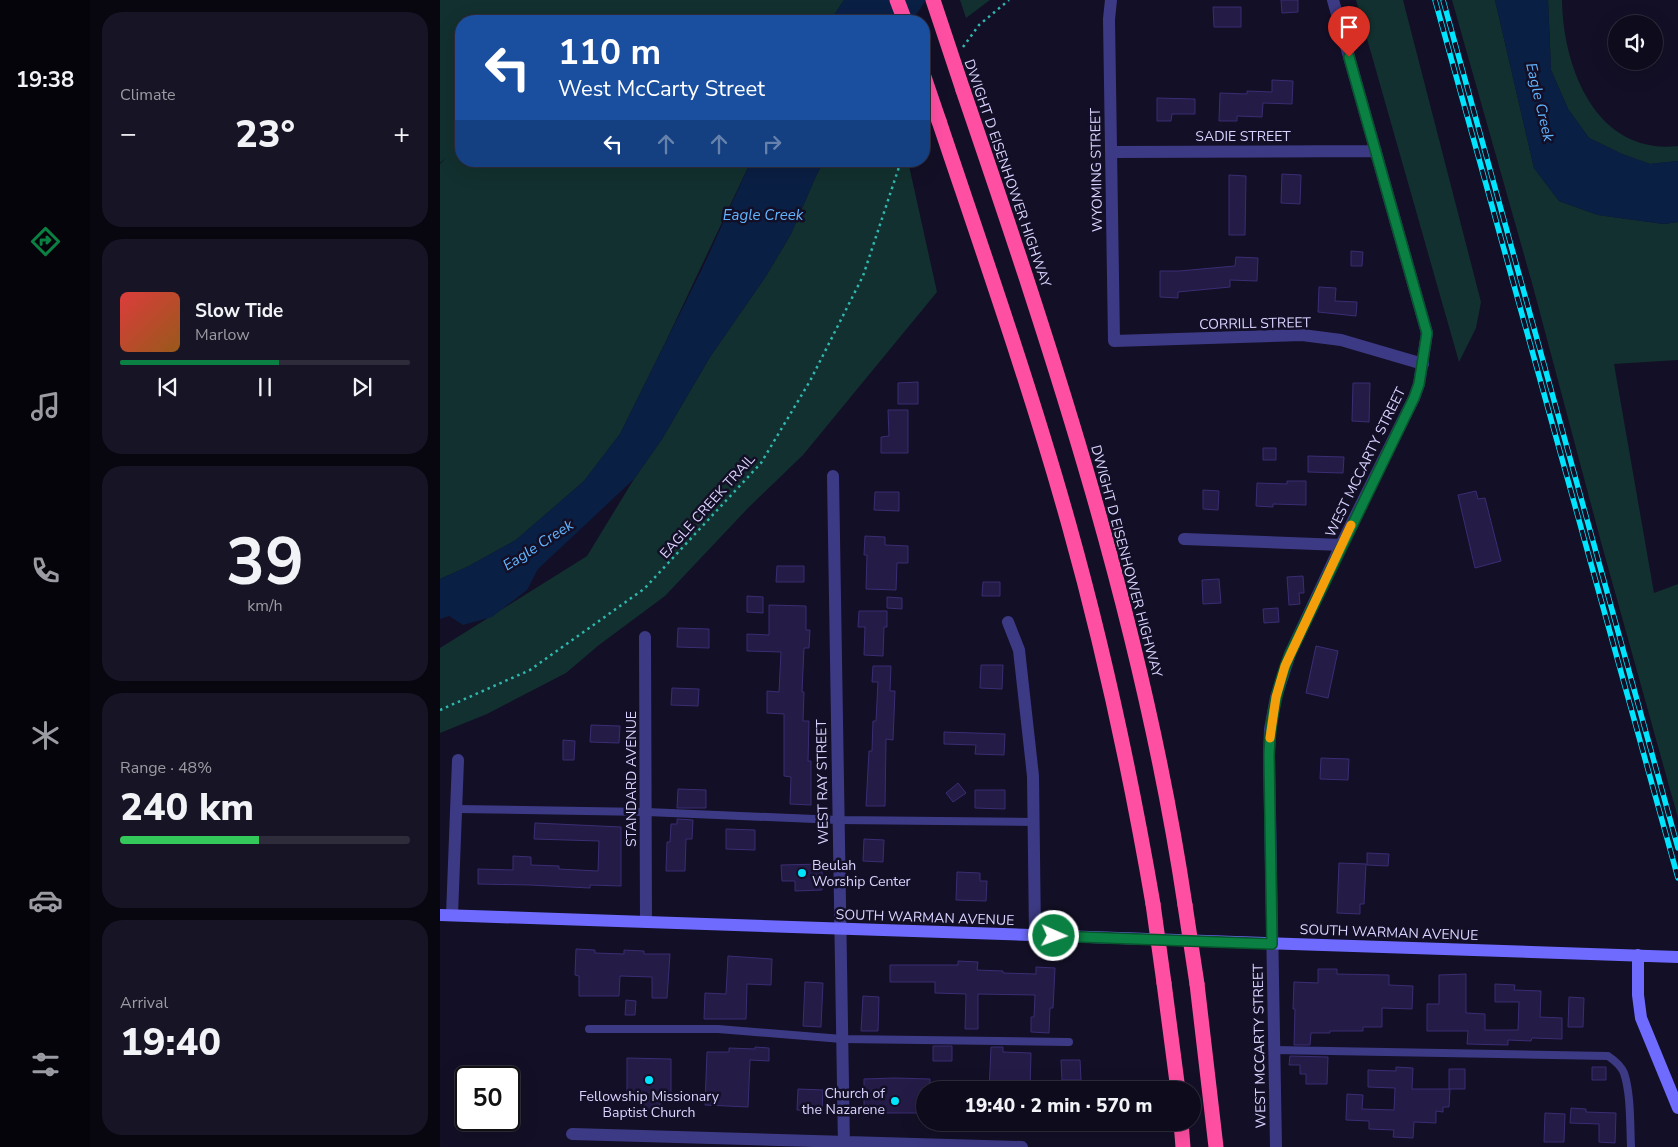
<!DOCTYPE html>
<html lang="en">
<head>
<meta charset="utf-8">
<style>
	body { margin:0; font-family:"Nunito Sans",sans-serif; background:#171425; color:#f1f3f6; height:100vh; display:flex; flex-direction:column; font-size:19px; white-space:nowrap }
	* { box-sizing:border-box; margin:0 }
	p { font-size:16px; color:#9b9ba3 }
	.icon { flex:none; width:28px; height:28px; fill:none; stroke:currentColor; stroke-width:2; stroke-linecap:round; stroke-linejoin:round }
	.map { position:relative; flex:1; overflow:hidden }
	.drawer { display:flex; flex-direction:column; gap:12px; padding:12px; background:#08060f; width:350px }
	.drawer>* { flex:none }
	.hud { position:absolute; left:15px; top:15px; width:475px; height:152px; border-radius:20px; box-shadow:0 5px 20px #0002,0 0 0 1px #2e2b3b; background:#1a4fa0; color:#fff; overflow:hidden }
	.controls { position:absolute; left:1168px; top:15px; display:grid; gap:10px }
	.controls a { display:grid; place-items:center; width:55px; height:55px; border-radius:50%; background:#0e0b1c; box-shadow:0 5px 20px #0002,0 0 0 1px #2e2b3b; font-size:25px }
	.speed { position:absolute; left:15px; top:1066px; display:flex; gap:10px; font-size:25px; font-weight:700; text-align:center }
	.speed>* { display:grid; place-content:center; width:65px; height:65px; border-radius:50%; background:#0e0b1c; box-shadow:0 5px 20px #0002,0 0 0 1px #2e2b3b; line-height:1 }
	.speed .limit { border:2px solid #111; border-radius:8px; background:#fff; color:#111 }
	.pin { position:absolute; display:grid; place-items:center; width:42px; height:42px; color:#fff; margin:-51px -21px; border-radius:50% 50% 50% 0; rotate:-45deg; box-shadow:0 0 5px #0007 }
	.pin .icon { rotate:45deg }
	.me { position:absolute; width:55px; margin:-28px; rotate:92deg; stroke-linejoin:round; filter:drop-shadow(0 0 4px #0008) }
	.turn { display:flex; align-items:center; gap:18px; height:105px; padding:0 20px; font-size:22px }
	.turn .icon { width:65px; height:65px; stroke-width:2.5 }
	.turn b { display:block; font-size:35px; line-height:42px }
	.lanes { display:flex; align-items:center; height:48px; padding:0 20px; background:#0003; justify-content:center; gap:25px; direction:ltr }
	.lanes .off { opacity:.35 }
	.big { font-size:38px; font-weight:800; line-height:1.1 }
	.drawer .tile { flex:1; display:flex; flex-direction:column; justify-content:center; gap:8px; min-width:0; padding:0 18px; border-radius:20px; background:#171425 }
	.drawer .dial { align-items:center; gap:0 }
	.dial b { font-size:65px; line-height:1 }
	.song { display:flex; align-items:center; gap:15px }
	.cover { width:60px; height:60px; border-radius:8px; background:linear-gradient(135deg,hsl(0 70% 55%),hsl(30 70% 35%)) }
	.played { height:5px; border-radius:2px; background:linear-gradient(90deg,#0b8043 55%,#2e2b3b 55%) }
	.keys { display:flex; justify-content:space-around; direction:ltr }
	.heat { display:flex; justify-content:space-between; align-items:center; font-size:28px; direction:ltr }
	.charge { height:8px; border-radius:4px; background:linear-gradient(90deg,#34c759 48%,#2e2b3b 0) }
	.trip { position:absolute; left:476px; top:1081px; width:285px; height:50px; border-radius:25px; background:#0e0b1c; box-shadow:0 5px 20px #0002,0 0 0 1px #2e2b3b; font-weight:800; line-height:50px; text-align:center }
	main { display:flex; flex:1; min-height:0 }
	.tabs { display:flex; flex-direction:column; width:90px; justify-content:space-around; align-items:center; background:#06040b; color:#9b9ba3 }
	.tabs .icon { width:35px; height:35px }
	.tabs .active { color:#0b8043 }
	.tabs b { font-size:22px; color:#f1f3f6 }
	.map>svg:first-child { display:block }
	.green { fill:#12302f }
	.water { fill:#0a1f44 }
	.building { fill:#241b47; stroke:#3b2d73 }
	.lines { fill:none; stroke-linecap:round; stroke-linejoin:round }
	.path { stroke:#2fb8b0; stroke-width:2.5; stroke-dasharray:2.5 4; stroke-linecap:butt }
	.lane { stroke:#3d3a85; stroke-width:8 }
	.street { stroke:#3d3a85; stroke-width:12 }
	.secondary { stroke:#6f6bff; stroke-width:12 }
	.highway { stroke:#ff4fa3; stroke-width:15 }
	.rail-casing { stroke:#00e5ff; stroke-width:5.5 }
	.rail { stroke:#130f26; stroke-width:4; stroke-dasharray:11; stroke-linecap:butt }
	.highway-bridge { stroke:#ff4fa3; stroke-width:15 }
	.route-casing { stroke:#07532c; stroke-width:12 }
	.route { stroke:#0b8043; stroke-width:9 }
	.slow { stroke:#f59e0b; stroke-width:9 }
	.poi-dot { fill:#00e5ff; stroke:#130f26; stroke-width:2 }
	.labels { text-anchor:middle; stroke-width:5; stroke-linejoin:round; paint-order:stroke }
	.street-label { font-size:14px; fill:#d9d4ff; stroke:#130f26 }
	.poi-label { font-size:14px; fill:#d9d4ff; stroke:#130f26; text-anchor:start }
	.water-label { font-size:15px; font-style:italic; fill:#62b6ff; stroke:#130f26 }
</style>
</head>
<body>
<main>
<nav class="tabs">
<b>19:38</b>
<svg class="icon active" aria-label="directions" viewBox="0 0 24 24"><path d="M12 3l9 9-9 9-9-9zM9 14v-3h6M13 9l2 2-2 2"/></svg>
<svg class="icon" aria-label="music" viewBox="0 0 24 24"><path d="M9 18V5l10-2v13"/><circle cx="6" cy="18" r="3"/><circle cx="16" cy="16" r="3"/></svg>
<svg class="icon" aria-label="phone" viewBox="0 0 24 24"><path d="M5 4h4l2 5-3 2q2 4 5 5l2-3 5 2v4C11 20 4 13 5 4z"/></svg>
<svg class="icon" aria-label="climate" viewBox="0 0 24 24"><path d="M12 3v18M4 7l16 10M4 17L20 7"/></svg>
<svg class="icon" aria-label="car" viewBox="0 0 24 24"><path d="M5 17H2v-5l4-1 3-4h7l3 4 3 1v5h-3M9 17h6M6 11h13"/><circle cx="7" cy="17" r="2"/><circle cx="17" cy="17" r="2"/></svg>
<svg class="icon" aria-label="filters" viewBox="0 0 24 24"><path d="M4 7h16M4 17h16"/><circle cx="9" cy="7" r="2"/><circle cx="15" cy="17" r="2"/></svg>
</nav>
<section class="drawer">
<div class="tile"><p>Climate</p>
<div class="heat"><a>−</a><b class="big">23°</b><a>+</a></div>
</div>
<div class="tile">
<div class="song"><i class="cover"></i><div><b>Slow Tide</b><p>Marlow</p></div></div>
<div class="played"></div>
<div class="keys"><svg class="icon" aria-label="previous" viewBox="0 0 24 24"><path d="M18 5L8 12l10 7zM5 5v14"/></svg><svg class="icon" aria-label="pause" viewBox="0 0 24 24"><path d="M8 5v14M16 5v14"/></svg><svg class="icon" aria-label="next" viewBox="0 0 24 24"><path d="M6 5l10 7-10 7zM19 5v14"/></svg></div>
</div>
<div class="tile dial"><b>39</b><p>km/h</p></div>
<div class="tile"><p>Range · 48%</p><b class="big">240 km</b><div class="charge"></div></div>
<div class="tile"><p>Arrival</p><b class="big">19:40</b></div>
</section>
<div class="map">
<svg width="1238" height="1147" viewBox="0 0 1238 1147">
	<rect width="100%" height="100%" fill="#130f26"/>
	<!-- green -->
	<path class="green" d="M0,0H404L390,21H21V161H311L227,339L180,434L144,481L76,540L29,566L0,579V164L6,158L0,163Z
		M520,0H550L526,18Z
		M916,0H963L1041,302L1036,328L1019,362Z
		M1012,0H1055L1094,168L1119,201L1158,215L1224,224L1238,222V360L1174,364L1214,593L1238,584V818L1161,542L1092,283Z
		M1108,0H1122C1123,68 1156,155 1238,146V161L1210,164L1182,154L1149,138L1128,109L1111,70Z
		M384,161H468L497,292L363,455L309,507L225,596L159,645L126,673L47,714L0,733V648L147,556L194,479L222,439L270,357L326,276L351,234L376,176Z"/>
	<!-- water -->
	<path class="water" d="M404,0H486L472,21H390Z
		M1055,0H1108L1111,70L1128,109L1149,138L1182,154L1210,164L1238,161V222L1224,224L1158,215L1119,201L1094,168Z
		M311,161H384L376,176L351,234L326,276L270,357L222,439L194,479L98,569L87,590L52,617L23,625L9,616L0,619V579L29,566L76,540L144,481L180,434L263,267Z"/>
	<!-- building -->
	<path class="building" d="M841,0H858V12L842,13Z
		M773,7H801V27H774Z
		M832,80L853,81L852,104L823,103L822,117L797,116V121H779L780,93L807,94V91L832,92Z
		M717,98L755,99V114H732L731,121H717Z
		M842,174L861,175L860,204L841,203Z
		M789,175L806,176L805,235H789Z
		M911,251L923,252L922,266H911Z
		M796,257L818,258L817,281L790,280V287L738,292V298L720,297V271H739L795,266Z
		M879,287L896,288L895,301L917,302L916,316L878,312Z
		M478,382V404H458V383Z
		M913,383H930L929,422L912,421Z
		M448,410H468V453H441V437L449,436Z
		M823,448H836V460H823Z
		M868,456L904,457L903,473L868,472Z
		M847,481H866V505L833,504V507L816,506L817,483L847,484Z
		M763,490L779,491L778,510L763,509Z
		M1036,491L1038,499L1045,498L1061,561L1035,568L1018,495Z
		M435,492H459V511L434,510Z
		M425,536L445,537V545L468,546V563H457L456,590L426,589L427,555H424Z
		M337,566H364V582H336Z
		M863,576L864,593H859L860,604L849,605L847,577Z
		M779,579L781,603L763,604L762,580Z
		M543,582H560V596H542Z
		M307,596L323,597V613L307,612Z
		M447,597L462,598V609L447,608Z
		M329,605L366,606V630H370L369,648H364L362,692H364L363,721H369L368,761H371V805L350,804L351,777L344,776V714L327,713V691L339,692L341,652L307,651V634L329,635Z
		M838,608L839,622L824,623L823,609Z
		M419,611H447V627H444L443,656L424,655L425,627H418Z
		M238,628L269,629V648L237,647Z
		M876,646L898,651L888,698L866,693Z
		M541,665H563L562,689L540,688Z
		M433,666H451L450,691H455L453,740L446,739L445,806H426L429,751H432L433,721H436L438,682H432Z
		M232,688L259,689L258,706L231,705Z
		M151,725L180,726L179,743L150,742Z
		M504,732L565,734L564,755L535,754L536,745L504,744Z
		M123,740L135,741L134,760H123Z
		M881,758L909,759L908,780L880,779Z
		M518,783L526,793L513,802L506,793Z
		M238,789L266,790V808H237Z
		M535,790H565V809L535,808Z
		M237,819L253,820L252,839H246L245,871H226L227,842H230L231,824H237Z
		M95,823L181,827V886L150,885V888L90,885L38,884V869L73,870V856L91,857V865L119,866V869L158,871L159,841L94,839Z
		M286,829L315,830V850L286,849Z
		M424,839L444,840L443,862L423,861Z
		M927,853L949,854L948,866L927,865Z
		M899,863L926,864L924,904H920V914L897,913Z
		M382,864V890L355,891V881H342L341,865Z
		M517,872L540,873V881H547L546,901L516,900Z
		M136,949L155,950V953L184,954V950L204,951V954H230L227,998H212V977L180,976L179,996H139V976L135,975Z
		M288,956L332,959L331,985L307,984L306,1019H264L265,993L286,994Z
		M518,961L538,962L537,970L563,971V973L596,974V967L615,968L613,1008H610L609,1033L591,1032V1017H594L595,995L538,994V1029H525L526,994L495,993V982H450V965H518Z
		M878,969H897V974L949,975V985L973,986L972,1009L942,1008V1027H923V1031H890V1033H871L870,1045H854L855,1009H853L854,982L878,983Z
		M1026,974V1013L1045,1014V1030H1078L1079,1002H1055V984L1075,985L1074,990L1101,991L1100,1017L1122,1018V1039L1092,1038L1091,1041L1068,1040V1045L1027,1044L1028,1031H987V1004H999V975Z
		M365,982L383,983L381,1027L363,1026Z
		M423,996L439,997L438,1031H421Z
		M1129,997L1144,998L1143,1027H1128Z
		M186,1000L196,1001L195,1015H185Z
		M493,1046H512V1061H493Z
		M315,1047L329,1048V1061L310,1060L308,1107L265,1105L267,1052H289V1048L315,1049Z
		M551,1047H563V1052L591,1053L590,1090H549Z
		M850,1056L888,1057L887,1084H866V1074H860V1065H849Z
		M187,1058L231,1059V1101H220V1109H203V1102H187Z
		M621,1060H640L641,1080H622Z
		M956,1067L973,1068L972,1089H1010L1009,1107H1003V1112L996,1111V1123L974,1122L973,1138L953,1137L954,1130L929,1129V1121L906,1120L907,1094L923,1095L922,1109L954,1110L955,1088L928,1087V1070L956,1071Z
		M1152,1067H1166V1080H1152Z
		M1009,1069H1025V1089H1009Z
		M455,1078L490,1079V1090H485V1113H424V1079Z
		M358,1089L383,1090L382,1111L357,1110Z
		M1131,1108L1146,1109V1112L1176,1113L1175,1143L1159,1142V1124L1130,1123Z
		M1105,1113L1125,1114L1124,1142H1104Z"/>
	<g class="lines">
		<!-- path -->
		<path class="path" d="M523,47L539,25L569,0
			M0,710L90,670L204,589L321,463L370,381L423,276L461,161"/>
		<!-- lane -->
		<path class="lane" d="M17,809L207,812L398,820L594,822
			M149,1029H278L402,1039L629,1042
			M834,1050L1168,1056C1174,1060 1181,1066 1184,1073C1191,1094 1190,1125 1191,1147"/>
		<!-- street -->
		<path class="street" d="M671,0L669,19L674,341L862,335L901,340L983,364
			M671,152L936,151
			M393,476L404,1147
			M744,539L901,545
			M568,622L579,650L593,776L595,935
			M205,637L206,922
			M12,915L18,760
			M132,1134L582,1147
			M836,1147L829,755L830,729L836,697L850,654L901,545L974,398L979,384L987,333L893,0"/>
		<!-- secondary -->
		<path class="secondary" d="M0,915L1238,957
			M1198,955V995L1201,1018L1238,1108"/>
		<!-- highway -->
		<path class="highway" d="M457,0L465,21
			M523,90C615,359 703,624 745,905
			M499,121C544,255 591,389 629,525C664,650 691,776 713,904
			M724,983L738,1090
			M757,984L776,1147
			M741,1122L743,1147"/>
		<!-- rail casing -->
		<g class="rail-casing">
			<path id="rail" d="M995,0L1238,878
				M1003,0L1238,848"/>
		</g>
		<!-- rail -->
		<use href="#rail" class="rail"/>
		<!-- highway-bridge -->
		<path class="highway-bridge" d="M493,0L523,90
			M484,77L499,121
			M713,904L724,983
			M745,905L757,984"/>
	</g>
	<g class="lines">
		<!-- route casing -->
		<g class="route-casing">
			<path id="route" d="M614,936L832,944L829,755C830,719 837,687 850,654L974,398L979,384L987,333L909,57"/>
		</g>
		<!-- route -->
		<use href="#route" class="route"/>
		<!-- slow -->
		<path class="slow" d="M830,738L836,697L845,666L911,525"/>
	</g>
	<!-- markers -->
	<g class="poi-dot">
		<circle cx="362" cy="873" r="5"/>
		<circle cx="209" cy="1080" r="5"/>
		<circle cx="455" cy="1101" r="5"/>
	</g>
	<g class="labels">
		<!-- street labels -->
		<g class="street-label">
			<text x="803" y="141">SADIE STREET</text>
			<text transform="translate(656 170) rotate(-91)" y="5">WYOMING STREET</text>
			<text transform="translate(568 173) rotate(71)" y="5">DWIGHT D EISENHOWER HIGHWAY</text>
			<text transform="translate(815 323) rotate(-1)" y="5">CORRILL STREET</text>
			<text transform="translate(925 462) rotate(-64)" y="5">WEST MCCARTY STREET</text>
			<text transform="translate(267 506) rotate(-48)" y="5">EAGLE CREEK TRAIL</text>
			<text transform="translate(687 561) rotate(75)" y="5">DWIGHT D EISENHOWER HIGHWAY</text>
			<text transform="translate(191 779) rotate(-90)" y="5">STANDARD AVENUE</text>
			<text transform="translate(382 782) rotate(-91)" y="5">WEST RAY STREET</text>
			<text transform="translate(485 917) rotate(2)" y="5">SOUTH WARMAN AVENUE</text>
			<text transform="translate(949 932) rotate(2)" y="5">SOUTH WARMAN AVENUE</text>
			<text transform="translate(819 1046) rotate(-91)" y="5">WEST MCCARTY STREET</text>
		</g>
		<!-- poi labels -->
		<g class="poi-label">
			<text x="372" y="870">Beulah<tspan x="372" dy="16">Worship Center</tspan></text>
			<text x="445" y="1098" text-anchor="end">Church of<tspan x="445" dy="16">the Nazarene</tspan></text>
			<text x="209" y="1101" text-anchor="middle">Fellowship Missionary<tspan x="209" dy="16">Baptist Church</tspan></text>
		</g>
		<!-- water labels -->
		<g class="water-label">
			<text transform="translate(1100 102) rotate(77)" y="5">Eagle Creek</text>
			<text x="323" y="220">Eagle Creek</text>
			<text transform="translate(98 545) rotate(-33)" y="5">Eagle Creek</text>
		</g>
	</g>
</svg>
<div class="controls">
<a><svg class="icon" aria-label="sound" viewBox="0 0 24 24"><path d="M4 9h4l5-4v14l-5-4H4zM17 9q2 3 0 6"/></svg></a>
</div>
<div class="speed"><div class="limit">50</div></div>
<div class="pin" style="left:909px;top:57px;background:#d93025"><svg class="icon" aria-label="arrive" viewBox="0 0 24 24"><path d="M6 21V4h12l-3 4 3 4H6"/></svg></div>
<svg class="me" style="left:614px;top:936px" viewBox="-20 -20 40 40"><circle r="17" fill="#0b8043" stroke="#fff" stroke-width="3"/><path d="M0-11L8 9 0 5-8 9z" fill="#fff"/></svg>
<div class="trip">19:40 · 2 min · 570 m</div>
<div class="hud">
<div class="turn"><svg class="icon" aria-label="left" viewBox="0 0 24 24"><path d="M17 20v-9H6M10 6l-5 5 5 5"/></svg><div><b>110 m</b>West McCarty Street</div></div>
<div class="lanes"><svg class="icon" aria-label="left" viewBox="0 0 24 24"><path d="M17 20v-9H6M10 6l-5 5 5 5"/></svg><svg class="icon off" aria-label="ahead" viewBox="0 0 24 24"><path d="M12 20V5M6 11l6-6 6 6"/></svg><svg class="icon off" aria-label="ahead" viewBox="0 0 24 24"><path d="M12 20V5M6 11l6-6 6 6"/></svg><svg class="icon off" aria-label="right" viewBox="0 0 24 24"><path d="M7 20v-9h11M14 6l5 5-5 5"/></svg></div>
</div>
</div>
</main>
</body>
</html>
